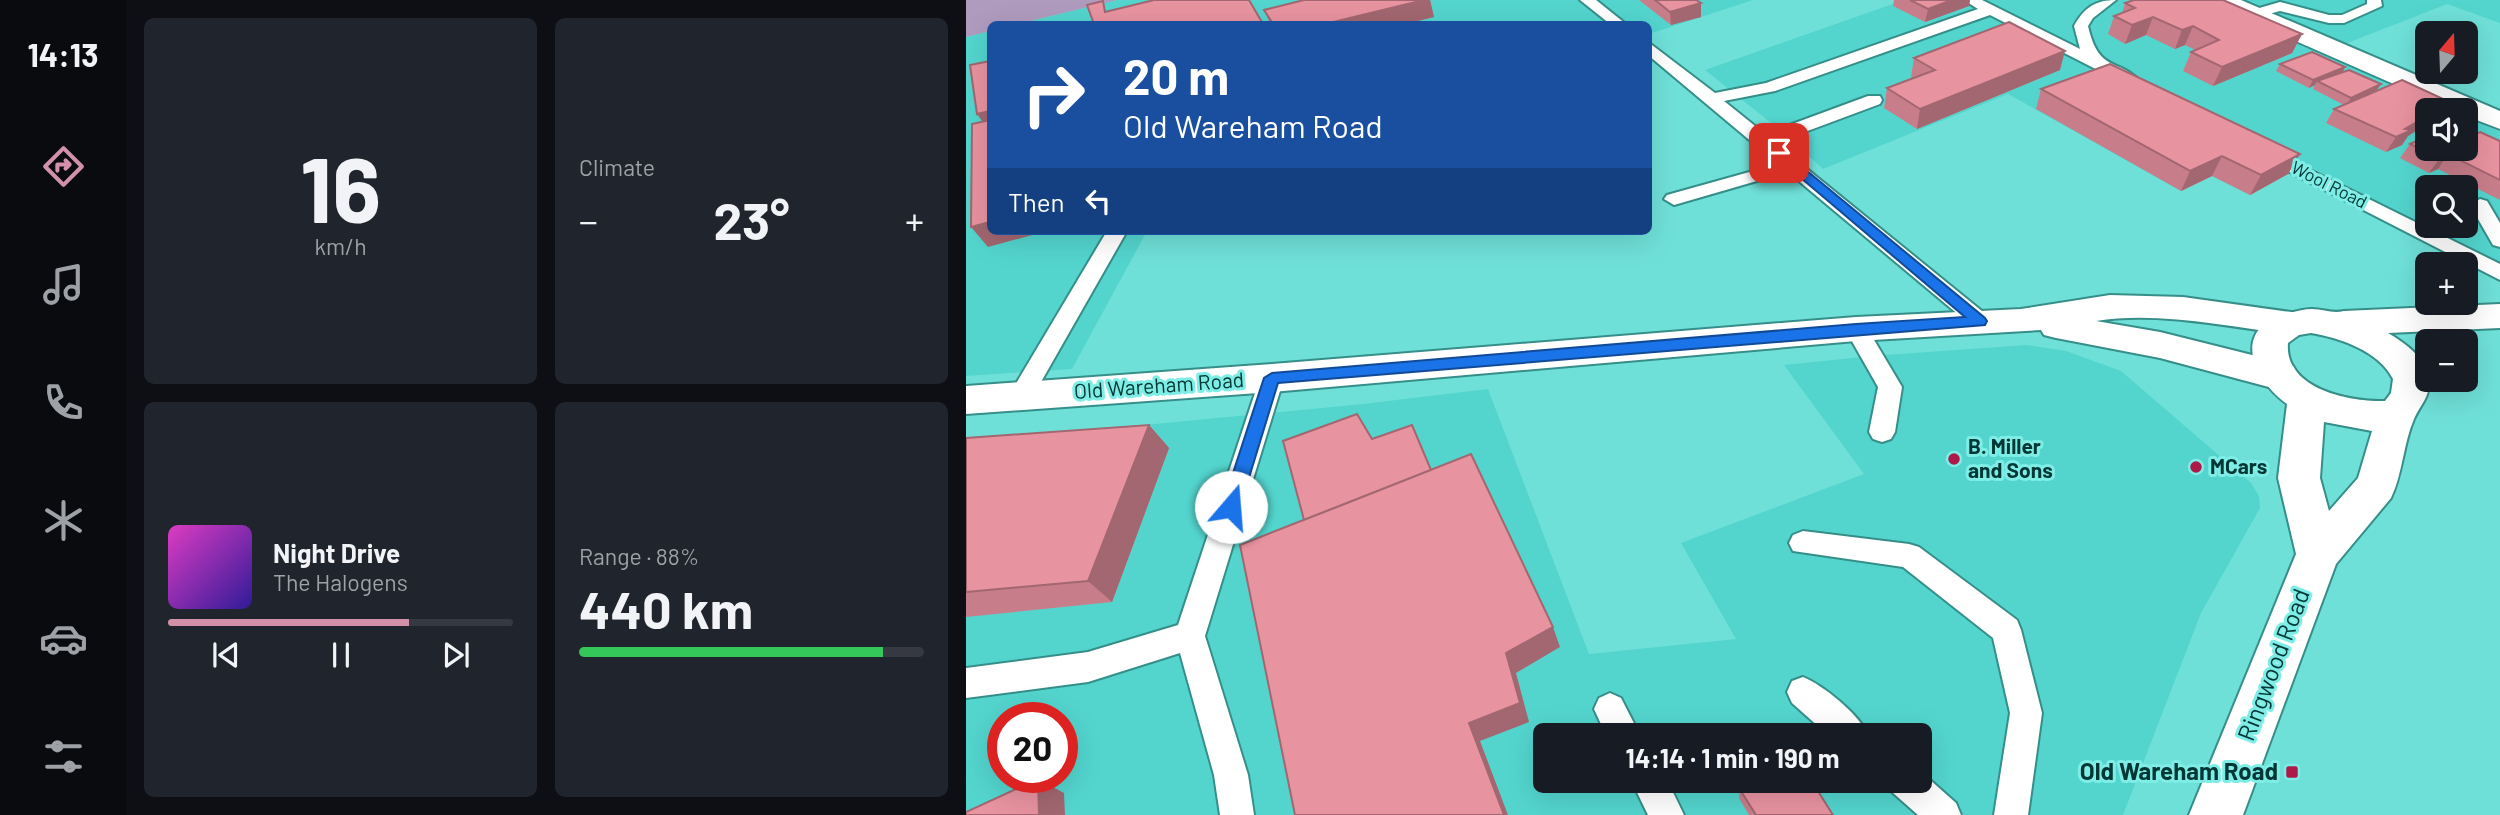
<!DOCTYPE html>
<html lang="en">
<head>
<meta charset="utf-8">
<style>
	body { margin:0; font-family:Barlow,sans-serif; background:#20242c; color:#f1f3f6; height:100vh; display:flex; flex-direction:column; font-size:26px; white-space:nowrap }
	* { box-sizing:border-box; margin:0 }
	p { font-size:23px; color:#9ea1a6 }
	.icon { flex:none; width:38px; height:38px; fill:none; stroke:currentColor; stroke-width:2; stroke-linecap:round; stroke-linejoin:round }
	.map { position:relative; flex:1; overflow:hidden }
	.side { display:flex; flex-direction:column; gap:18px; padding:18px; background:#0d0f14; width:840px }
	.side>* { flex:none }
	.hud { position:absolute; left:21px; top:21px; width:665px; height:214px; border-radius:10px; box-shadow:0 7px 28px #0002; background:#1a4fa0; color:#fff; overflow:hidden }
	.needle { width:46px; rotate:19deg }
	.fabs { position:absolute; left:1449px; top:21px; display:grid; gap:14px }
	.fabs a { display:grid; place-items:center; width:63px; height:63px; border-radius:10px; background:#171b24; box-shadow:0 7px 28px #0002; font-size:35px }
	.speed { position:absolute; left:21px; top:702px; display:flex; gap:14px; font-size:35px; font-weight:700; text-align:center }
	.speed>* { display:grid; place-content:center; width:91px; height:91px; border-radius:50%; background:#171b24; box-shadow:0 7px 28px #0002; line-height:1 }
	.speed .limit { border:10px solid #d22; background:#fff; color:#111 }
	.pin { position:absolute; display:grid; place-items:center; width:60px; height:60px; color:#fff; margin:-30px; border-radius:14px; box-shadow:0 4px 10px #0006 }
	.me { position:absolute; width:77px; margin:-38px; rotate:18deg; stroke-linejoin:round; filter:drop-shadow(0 0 5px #0008) }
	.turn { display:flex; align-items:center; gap:24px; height:147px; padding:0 21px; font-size:32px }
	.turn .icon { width:91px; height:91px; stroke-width:2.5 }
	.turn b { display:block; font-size:49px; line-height:60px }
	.then { display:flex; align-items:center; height:66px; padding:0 21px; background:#0003; gap:14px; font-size:26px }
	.big { font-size:52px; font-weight:700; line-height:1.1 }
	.side .tile { flex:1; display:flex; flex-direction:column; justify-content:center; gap:10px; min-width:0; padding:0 24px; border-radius:10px; background:#20242c }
	.side .dial { align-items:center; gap:0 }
	.dial b { font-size:91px; line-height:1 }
	.song { display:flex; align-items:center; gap:21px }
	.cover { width:84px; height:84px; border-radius:10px; background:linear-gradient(135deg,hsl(310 70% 55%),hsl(250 70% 35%)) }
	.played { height:7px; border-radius:4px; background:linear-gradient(90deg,#d291a8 70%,#363941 70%) }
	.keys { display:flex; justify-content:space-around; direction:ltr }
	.heat { display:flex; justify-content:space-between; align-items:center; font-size:38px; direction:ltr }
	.charge { height:10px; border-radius:5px; background:linear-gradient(90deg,#34c759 88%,#363941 0) }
	.side .tiles { flex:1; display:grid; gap:18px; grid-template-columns:repeat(2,1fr) }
	.trip { position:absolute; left:567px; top:723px; width:399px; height:70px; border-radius:10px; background:#171b24; box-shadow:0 7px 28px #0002; font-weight:700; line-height:70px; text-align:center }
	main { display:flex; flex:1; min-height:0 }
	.dock { display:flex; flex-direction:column; width:126px; justify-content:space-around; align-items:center; background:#090b0e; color:#9ea1a6 }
	.dock .icon { width:49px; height:49px }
	.dock .current { color:#d291a8 }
	.dock b { font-size:32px; color:#f1f3f6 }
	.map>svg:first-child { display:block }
	.built { fill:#53d5ce; fill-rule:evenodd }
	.green { fill:#af9bbe }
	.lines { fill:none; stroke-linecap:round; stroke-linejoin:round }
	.service-casing { stroke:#368e89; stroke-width:4 }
	.minor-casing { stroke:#368e89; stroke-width:4 }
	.tertiary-casing { stroke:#368e89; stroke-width:4 }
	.secondary-casing { stroke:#368e89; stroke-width:4 }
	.service { fill:#fff; fill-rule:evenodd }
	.minor { fill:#fff; fill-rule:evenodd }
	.tertiary { fill:#fff; fill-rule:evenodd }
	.secondary { fill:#fff; fill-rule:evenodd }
	.wall { fill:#c87e8a }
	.shaded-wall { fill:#a26770 }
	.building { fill:#e893a0; stroke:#a26770; stroke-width:2 }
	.route { fill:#1a73e8; stroke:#114b97; stroke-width:2 }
	.poi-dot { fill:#ad1a49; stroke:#7dede6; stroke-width:2.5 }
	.labels { text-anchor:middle; stroke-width:6; stroke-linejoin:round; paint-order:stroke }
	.far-street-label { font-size:18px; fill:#003633; stroke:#7dede6 }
	.street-label { font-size:21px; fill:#003633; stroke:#7dede6 }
	.poi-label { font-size:21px; font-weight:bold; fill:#003633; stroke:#7dede6; text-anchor:start }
	.near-street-label { font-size:24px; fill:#003633; stroke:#7dede6 }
	.near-poi-label { font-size:24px; font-weight:bold; fill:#003633; stroke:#7dede6; text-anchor:end }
</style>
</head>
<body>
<main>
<nav class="dock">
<b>14:13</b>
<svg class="icon current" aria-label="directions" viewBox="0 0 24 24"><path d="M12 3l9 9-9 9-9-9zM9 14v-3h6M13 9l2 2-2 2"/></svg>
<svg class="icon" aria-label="music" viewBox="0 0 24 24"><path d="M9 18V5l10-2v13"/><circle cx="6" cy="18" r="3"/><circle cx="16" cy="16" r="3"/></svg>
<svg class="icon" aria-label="phone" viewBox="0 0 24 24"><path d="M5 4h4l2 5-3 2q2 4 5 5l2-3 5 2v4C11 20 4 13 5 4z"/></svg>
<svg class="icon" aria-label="climate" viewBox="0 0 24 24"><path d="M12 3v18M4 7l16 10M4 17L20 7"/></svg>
<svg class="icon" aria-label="car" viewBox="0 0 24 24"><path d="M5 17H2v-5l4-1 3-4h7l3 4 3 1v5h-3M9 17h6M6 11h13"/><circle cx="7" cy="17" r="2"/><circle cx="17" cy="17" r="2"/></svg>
<svg class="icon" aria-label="filters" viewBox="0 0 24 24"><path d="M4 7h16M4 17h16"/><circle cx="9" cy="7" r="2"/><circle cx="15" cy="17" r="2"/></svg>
</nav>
<section class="side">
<div class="tiles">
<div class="tile dial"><b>16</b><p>km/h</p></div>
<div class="tile"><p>Climate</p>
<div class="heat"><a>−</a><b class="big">23°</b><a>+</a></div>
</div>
<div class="tile">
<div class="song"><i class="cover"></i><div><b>Night Drive</b><p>The Halogens</p></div></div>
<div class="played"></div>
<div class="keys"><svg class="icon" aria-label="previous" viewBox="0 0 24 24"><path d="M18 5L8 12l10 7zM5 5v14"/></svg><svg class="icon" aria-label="pause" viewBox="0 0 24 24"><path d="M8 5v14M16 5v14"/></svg><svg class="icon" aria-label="next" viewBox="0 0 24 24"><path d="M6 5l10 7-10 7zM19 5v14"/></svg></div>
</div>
<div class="tile"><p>Range · 88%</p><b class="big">440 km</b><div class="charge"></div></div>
</div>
</section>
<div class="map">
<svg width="1534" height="815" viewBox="0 0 1534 815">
	<rect width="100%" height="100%" fill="#6fe0d8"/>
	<!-- built -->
	<path class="built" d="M151,0H787L683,34L682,24H52Z
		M938,0H1534V23L1481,4L1356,53L1486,110H1461V149H1500V116L1534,132V264L1338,164L1284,195L1246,176L1215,191L1042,94L857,169L810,127L739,70ZM1461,187H1500V226H1461Z
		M24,31V231H181L106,369L0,376V37Z
		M1061,345L1100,351L1155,371L1285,483L1293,496L1294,508L1235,613L1157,815H0V442L397,404L522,389L623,654L770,639L715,543L898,474L818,365L905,356ZM37,718H96V777H37ZM579,735H954V780H579Z"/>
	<!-- green -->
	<path class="green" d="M0,0H151L52,24H24V31L0,37Z"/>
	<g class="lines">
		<!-- service casing -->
		<g class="service-casing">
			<path id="service" d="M614,0H630L660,24H644Z
				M998,0H1016L1114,49L1108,26C1118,8 1129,0 1150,0L1127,18L1122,26C1133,74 1152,57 1175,82L1173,85H1161L1024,15L809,91L758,101L799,134L902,96H914L916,100L914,104L809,143L1022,316L1025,321L1022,326L1014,329L1006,326L822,172L708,205L698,199L701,195L812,164L682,55V42L749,93L800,83L1012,9Z
				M1401,0H1415L1416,6L1378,23H1363L1314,11L1288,18L1281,14L1283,11L1314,2L1363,15H1376L1401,4Z
				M1298,147L1534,264V280L1292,156L1289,152L1292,148Z
				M1514,199L1521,201L1534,223V247L1527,245L1504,205Z
				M141,231H161L63,403L54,406L45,403L42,397Z
				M890,321L898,323L936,387L929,432L925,439L916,442L907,439L903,432L912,387L879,329L882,323Z
				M306,369L314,372L318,378L239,636L282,775L288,815H254L248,775L214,653L122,682L0,698V668L122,652L212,625L294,378L298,372Z
				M837,531L943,544L953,547L1051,620L1055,630L1076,713L1062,815H1028L1044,713L1027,638L937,567L827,551L823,543L827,535Z
				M837,677C857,685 894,715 902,735H862L826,703L821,692L826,681Z
				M644,693L655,698L674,735H640L628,709L633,698Z
				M954,771L990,803L995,815H952L926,792L921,780H954Z
				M665,780H701L718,815H682Z"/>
		</g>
		<!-- minor casing -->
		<g class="minor-casing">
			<path id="minor" d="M1245,0H1275L1534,111V129L1500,116V110H1487L1248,5Z"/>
		</g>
		<!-- tertiary casing -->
		<g class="tertiary-casing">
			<path id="tertiary" d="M1144,295L1217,297L1339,314L1345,323L1339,332L1327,335C1265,327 1192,311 1130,321L1194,332L1314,362L1327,366L1333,376L1327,386L1314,390L1194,358L1090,338L1078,335L1075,330L890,341L306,392L0,414V386L306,364L890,317L1055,309Z"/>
		</g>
		<!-- secondary casing -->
		<g class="secondary-casing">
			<path id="secondary" d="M1534,304V328L1422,333C1439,343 1461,358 1461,380H1464C1462,400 1456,402 1448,419C1437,444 1437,473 1425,498L1370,564L1277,815H1223L1330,554L1312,478L1321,404C1284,377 1265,326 1324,313C1331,311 1339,309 1346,309C1358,309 1366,314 1378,311ZM1345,333C1374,338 1413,351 1427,379L1425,393L1419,401C1384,402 1318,389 1322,343L1333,335ZM1358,422L1406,431L1392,478L1363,511L1354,478Z"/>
		</g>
		<!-- service -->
		<use href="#service" class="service"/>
		<!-- minor -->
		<use href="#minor" class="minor"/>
		<!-- tertiary -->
		<use href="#tertiary" class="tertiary"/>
		<!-- secondary -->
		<use href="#secondary" class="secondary"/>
	</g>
	<!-- wall -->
	<path class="wall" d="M338,0H464L468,17L439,24H304L298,10Z
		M673,0H730L735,3V17L705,25Z
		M928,0H1004L1003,6L959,22L927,6Z
		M1159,3L1336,34L1326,53L1247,86L1217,71L1225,52L1229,50L1219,45L1209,49L1180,35L1159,44L1142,34L1148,16L1156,13Z
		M948,58L1094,70L951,129L918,108L921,88L947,78L945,77Z
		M1314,64L1379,67L1377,72L1415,84L1410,91L1461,110V128L1453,129L1442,136L1436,145L1420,152L1360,123L1368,109L1378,105L1347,89L1349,85L1343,88L1310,71Z
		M1075,89L1334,154L1322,174L1284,195L1246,176L1215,191L1070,109Z
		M1534,141V200L1472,169L1463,173L1434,158L1444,144L1461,149Z
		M183,425L203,448L146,602L0,617V438Z
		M773,788L867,815H783L773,798Z"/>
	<!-- shaded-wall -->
	<path class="shaded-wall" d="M458,0H464L468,17L439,24H359Z
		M986,0H1004L1003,6L959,22L962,9Z
		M735,3V17L705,25L704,12Z
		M1187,17L1180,35L1159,44L1166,25Z
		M1227,26L1219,45L1209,49L1216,30Z
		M1336,34L1326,53L1247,86L1256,67Z
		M1099,51L1094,70L951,129L954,109Z
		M1379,67L1375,75L1351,81L1349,85L1343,88L1347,80Z
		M1415,84L1410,91L1380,106L1385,98Z
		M24,111V132L11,114Z
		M1461,116V128L1453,129L1442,136L1436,145L1420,152L1430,137L1439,129Z
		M1334,154L1322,174L1284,195L1295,175Z
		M1482,154L1472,169L1463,173L1474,158Z
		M1256,156L1246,176L1215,191L1224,171Z
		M24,222V231H81L22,247L5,227Z
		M183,425L203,448L146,602L122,581Z
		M587,627L594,647L550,673L563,722L514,741L542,815H538L503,723L540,653Z
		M72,779L98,793L99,815H73Z"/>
	<!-- building -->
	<path class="building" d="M188,0H283L297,24H128L121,5L137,1L139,12Z
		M338,0H458L359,24H307L298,10Z
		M689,0H730L735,3L704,12Z
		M944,0H986L962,9Z
		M1168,0H1257L1336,34L1256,67L1225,52L1253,40L1227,26L1216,30L1187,17L1166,25L1148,16L1169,8L1159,3Z
		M1043,22L1099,51L954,109L921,88L969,70L948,58Z
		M1346,52L1379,67L1347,80L1314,64Z
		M24,61V111L11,114L4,65Z
		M1144,64L1334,154L1295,175L1256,156L1224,171L1075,89Z
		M1383,70L1415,84L1385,98L1351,81Z
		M1436,80L1499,109L1489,110H1461V116L1439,129L1446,130L1430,137L1368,109Z
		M24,120V222L5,227L6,124Z
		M1514,132L1534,141V180L1482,154L1474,158L1444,144L1461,136V149H1500V139Z
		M391,414L406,439L446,425L465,470L338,520L317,441Z
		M183,425L122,581L0,592V438Z
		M505,454L587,627L540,653L554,703L503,723L538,815H329L274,545Z
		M72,779L73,815H0V812Z
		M783,780H845L867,815H790L773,788Z"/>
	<!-- route -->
	<path class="route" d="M809,151H817L1019,318L1021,321L1019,325L312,383L274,507L271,512L265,514L259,512L256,507L298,378L306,373L890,324L999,317L809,156Z"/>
	<!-- markers -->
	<g class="poi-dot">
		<circle cx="988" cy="459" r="7"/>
		<circle cx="1230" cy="467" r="7"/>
		<rect x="1319" y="765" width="14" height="14" rx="3.5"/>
	</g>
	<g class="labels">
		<!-- far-street labels -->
		<g class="far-street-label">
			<text transform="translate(1363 185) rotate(27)" y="6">Wool Road</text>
		</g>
		<!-- street labels -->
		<g class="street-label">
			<text transform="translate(193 386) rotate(-4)" y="7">Old Wareham Road</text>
		</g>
		<!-- poi labels -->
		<g class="poi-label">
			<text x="1002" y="454">B. Miller<tspan x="1002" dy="24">and Sons</tspan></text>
			<text x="1244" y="474">MCars</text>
		</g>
		<!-- near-street labels -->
		<g class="near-street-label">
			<text transform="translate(1308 665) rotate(-69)" y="8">Ringwood Road</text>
		</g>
		<!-- near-poi labels -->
		<g class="near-poi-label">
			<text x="1312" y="780">Old Wareham Road</text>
		</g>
	</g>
</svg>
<div class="fabs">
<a><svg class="needle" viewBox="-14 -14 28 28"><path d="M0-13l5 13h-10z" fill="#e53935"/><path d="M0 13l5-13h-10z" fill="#9ea1a6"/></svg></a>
<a><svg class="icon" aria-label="sound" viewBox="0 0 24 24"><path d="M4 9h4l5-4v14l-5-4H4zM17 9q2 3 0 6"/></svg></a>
<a><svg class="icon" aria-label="search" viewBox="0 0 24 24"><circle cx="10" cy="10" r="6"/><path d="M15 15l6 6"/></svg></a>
<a>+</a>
<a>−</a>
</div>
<div class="speed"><div class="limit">20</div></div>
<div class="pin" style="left:813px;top:153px;background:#d93025"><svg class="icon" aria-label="arrive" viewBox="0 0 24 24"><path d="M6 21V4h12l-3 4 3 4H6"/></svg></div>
<svg class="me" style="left:265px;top:507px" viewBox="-20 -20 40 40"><circle r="19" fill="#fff"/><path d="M0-13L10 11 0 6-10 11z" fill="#1a73e8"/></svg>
<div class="trip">14:14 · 1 min · 190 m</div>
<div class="hud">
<div class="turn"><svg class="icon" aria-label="right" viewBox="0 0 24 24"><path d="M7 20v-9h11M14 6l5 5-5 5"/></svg><div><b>20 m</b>Old Wareham Road</div></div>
<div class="then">Then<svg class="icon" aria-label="left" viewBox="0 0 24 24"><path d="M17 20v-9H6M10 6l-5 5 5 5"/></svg></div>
</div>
</div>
</main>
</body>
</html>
